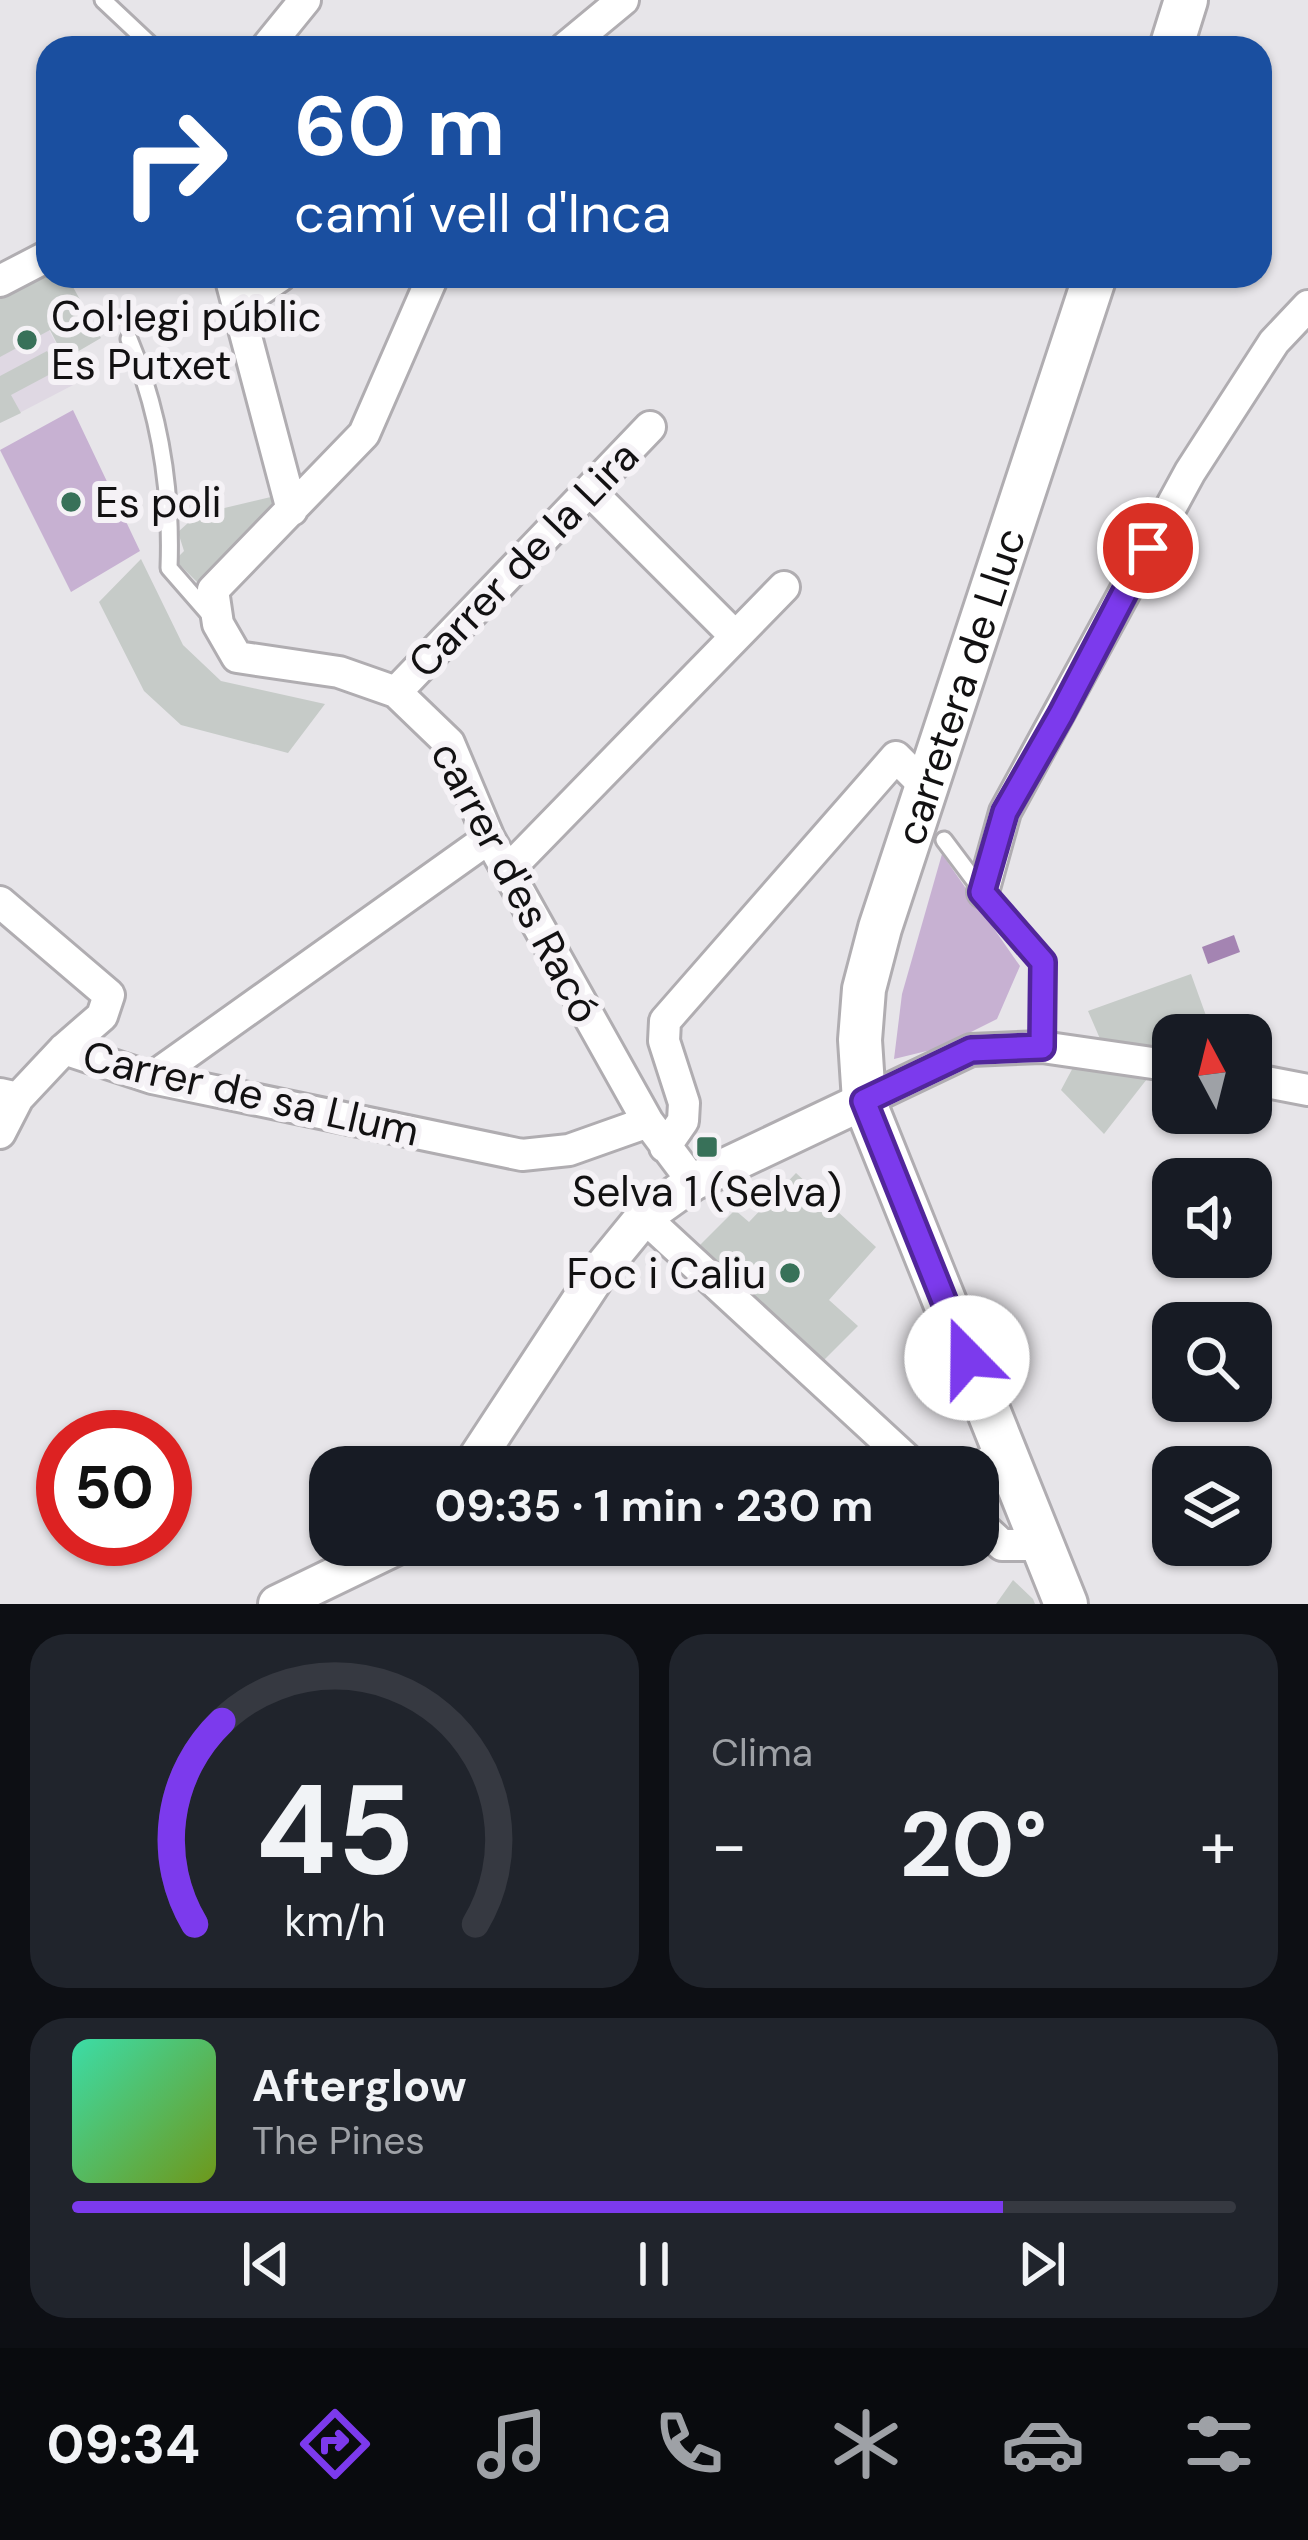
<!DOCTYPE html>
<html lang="es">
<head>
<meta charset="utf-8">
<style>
	body { margin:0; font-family:"DM Sans",sans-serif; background:#20242c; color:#f1f3f6; height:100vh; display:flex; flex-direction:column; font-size:45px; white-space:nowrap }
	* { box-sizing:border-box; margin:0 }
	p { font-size:39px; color:#9ea1a6 }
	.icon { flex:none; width:66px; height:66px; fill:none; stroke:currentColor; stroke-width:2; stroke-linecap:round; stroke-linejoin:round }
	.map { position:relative; height:1604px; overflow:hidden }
	.drawer { display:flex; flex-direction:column; gap:30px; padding:30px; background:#0d0f14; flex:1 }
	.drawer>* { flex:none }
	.top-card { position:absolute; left:36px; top:36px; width:1236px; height:252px; border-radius:36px; box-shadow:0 3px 9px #0004; background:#1a4fa0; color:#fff; overflow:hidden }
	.needle { width:78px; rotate:353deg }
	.fabs { position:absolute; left:1152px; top:1014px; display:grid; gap:24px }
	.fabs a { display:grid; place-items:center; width:120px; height:120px; border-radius:24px; background:#171b24; box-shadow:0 3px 9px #0004; font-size:60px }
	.speed { position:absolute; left:36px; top:1410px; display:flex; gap:24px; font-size:60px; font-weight:700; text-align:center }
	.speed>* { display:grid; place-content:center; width:156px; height:156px; border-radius:50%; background:#171b24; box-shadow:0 3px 9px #0004; line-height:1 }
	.speed .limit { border:18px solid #d22; background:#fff; color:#111 }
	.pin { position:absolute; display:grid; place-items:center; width:102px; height:102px; color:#fff; margin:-51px; border:6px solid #fff; border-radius:50%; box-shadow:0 3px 12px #0007 }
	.me { position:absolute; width:132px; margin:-66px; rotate:338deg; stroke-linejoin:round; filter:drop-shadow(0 0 9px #0008) }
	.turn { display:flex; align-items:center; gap:42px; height:252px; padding:0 60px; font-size:54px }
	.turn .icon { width:156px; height:156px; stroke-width:2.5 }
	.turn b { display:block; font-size:84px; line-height:102px }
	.big { font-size:90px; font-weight:700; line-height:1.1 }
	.drawer .card { flex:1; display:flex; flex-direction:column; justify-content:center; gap:18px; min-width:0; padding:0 42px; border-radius:36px; background:#20242c }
	.drawer .dial { align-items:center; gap:0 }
	.dial svg { height:312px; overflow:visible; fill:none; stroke:#363941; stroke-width:7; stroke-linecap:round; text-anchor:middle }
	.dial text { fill:#f1f3f6; stroke:none }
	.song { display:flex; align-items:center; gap:36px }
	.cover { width:144px; height:144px; border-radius:18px; background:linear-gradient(135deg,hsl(160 70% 55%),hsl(80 70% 35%)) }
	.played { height:12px; border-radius:6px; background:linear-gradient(90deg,#7c3aed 80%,#363941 80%) }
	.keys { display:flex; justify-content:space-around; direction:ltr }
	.heat { display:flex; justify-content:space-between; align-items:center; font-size:66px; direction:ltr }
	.drawer .tiles { flex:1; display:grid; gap:30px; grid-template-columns:1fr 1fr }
	.card:last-child { grid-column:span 2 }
	.trip { position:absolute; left:309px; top:1446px; width:690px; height:120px; border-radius:36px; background:#171b24; box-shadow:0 3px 9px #0004; font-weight:700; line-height:120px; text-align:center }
	.tab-bar { display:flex; height:192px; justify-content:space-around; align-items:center; background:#090b0e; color:#9ea1a6 }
	.tab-bar .icon { width:84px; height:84px }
	.tab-bar .current { color:#7c3aed }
	.tab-bar b { font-size:54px; color:#f1f3f6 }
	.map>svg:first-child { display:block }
	.built { fill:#dfd8e3 }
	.green { fill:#c7b1d2 }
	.water { fill:#a484b2 }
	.building { fill:#c6cbc8 }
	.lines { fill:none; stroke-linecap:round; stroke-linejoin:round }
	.service-casing { stroke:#b0adb1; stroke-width:21 }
	.minor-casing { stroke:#b0adb1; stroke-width:36 }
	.tertiary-casing { stroke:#b0adb1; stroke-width:42 }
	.secondary-casing { stroke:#b0adb1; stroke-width:48 }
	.service { stroke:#fff; stroke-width:15 }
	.minor { stroke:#fff; stroke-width:30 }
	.tertiary { stroke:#fff; stroke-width:36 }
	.secondary { stroke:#fff; stroke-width:42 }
	.route-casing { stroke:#51269a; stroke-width:30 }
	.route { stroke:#7c3aed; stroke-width:21 }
	.poi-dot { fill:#387159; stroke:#f5f2f6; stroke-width:4.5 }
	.labels { text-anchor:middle; stroke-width:12; stroke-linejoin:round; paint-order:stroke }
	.poi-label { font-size:42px; fill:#121112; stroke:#f5f2f6; text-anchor:start }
	.street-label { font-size:42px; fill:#121112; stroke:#f5f2f6 }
</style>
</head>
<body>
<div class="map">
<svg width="1308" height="1604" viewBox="0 0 1308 1604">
	<rect width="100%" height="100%" fill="#e7e5e9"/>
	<!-- built -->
	<path class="built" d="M24,283L77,383L0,423V296Z"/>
	<!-- green -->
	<path class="green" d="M73,410L140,551L71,592L0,450Z
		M942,854L1020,966L997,1019L939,1048L894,1059L902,994Z"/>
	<!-- water -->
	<path class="water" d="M1234,935L1240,952L1208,964L1202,947Z"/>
	<!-- building -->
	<path class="building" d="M48,266V276H67L101,338L65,359L50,330L0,357V296L24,283Z
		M47,351L58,370L11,395L21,413L0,423V376Z
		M275,496L279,516L203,588L175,560L184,551L178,532L209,504L216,510Z
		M141,559L183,645L221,681L325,704L288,753L181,725L144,691L99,602Z
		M1191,974L1213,1035H1173V1058L1104,1048L1088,1011Z
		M1077,1060L1154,1070L1104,1134L1061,1090Z
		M796,1173L876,1247L829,1300L858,1326L821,1363L699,1246L735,1210L749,1222Z
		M1013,1580L1033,1599L1035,1604H996Z"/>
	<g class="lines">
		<!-- service casing -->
		<g class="service-casing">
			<path id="service" d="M103,0L154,48
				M129,339C160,413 172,488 169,568L210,615
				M944,840L983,892L1043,962L1042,1047
				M968,1467L999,1445"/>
		</g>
		<!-- minor casing -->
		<g class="minor-casing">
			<path id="minor" d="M266,48L305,0
				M565,48L623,0
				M230,276L292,510
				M433,276L364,434L213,590L218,624L237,657L339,672L396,692L449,743L489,838L648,1122L693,1182
				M0,281L48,256
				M238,305L280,276
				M590,491L735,636
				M396,692L650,427
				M507,871L784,587
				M983,892L1005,812L1190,472L1274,342L1308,306
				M0,902L109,995L102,1016L64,1049L18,1098L0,1094
				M64,1049L152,1078L522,1155L569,1150L648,1122
				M152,1078L489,838
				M1251,1079L1308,1090
				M864,1101L971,1050L1042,1047L1173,1066
				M0,1133L18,1098
				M665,1147L683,1121L684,1103L664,1041L665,1021L896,757L927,788
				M644,1217L915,1467
				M978,1523L1002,1545H1043"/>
		</g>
		<!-- tertiary casing -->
		<g class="tertiary-casing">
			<path id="tertiary" d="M471,1467L599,1272L644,1217L693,1182L864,1101
				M277,1604L399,1545"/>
		</g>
		<!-- secondary casing -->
		<g class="secondary-casing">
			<g id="secondary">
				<path d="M1171,48L1186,0"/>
				<path id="s1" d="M1066,1604L864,1101L860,1040L864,989L880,928L1095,276"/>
			</g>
		</g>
		<!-- service -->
		<use href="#service" class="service"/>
		<!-- minor -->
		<use href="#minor" class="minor"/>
		<!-- tertiary -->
		<use href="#tertiary" class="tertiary"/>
		<!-- secondary -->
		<use href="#secondary" class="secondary"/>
	</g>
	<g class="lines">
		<!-- route casing -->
		<g class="route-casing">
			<path id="route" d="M967,1358L864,1101L971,1050L1042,1047L1043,962L982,892L1005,812L1061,714L1148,548"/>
		</g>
		<!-- route -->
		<use href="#route" class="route"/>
	</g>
	<!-- markers -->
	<g class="poi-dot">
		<circle cx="27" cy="340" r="12"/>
		<circle cx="71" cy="502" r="12"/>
		<rect x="695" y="1135" width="24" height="24" rx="6"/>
		<circle cx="790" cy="1273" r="12"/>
	</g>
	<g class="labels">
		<!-- poi labels -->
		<g class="poi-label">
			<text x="51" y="331">Col·legi públic<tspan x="51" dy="48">Es Putxet</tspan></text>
			<text x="95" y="517">Es poli</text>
			<text x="707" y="1206" text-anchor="middle">Selva 1 (Selva)</text>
			<text x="766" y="1288" text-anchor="end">Foc i Caliu</text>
		</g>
		<!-- street labels -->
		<g class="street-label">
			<text transform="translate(523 559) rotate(-46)" y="15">Carrer de la Lira</text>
			<text dy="15" stroke="none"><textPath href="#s1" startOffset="972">carretera de Lluc</textPath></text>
			<text transform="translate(516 882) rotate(62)" y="15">carrer d'es Racó</text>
			<text transform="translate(251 1093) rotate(13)" y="15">Carrer de sa Llum</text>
		</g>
	</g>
</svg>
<div class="fabs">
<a><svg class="needle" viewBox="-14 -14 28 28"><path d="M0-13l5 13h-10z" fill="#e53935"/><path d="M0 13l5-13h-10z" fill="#9ea1a6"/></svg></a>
<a><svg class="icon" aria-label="sound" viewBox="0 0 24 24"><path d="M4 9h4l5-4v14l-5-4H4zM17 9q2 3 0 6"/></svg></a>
<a><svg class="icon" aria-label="search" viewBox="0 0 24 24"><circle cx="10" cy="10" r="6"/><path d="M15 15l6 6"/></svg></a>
<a><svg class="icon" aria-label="layers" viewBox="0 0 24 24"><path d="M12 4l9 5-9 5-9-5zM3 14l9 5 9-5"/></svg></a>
</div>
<div class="speed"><div class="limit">50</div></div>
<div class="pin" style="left:1148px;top:548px;background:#d93025"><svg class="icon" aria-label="arrive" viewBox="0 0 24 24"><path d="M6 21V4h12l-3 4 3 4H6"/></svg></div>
<svg class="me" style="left:967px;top:1358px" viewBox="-20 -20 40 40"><circle r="19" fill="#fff"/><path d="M0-13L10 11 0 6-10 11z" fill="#7c3aed"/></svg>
<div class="trip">09:35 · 1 min · 230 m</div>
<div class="top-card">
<div class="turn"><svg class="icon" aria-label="right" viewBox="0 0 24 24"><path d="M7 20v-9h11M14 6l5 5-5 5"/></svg><div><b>60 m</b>camí vell d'Inca</div></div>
</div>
</div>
<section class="drawer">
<div class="tiles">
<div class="card dial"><svg viewBox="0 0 100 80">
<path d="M14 69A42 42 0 1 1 86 69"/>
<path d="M14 69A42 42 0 0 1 21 17" stroke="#7c3aed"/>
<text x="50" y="56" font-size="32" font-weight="700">45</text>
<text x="50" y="72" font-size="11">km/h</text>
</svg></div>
<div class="card"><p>Clima</p>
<div class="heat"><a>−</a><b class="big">20°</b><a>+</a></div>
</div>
<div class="card">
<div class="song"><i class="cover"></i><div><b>Afterglow</b><p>The Pines</p></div></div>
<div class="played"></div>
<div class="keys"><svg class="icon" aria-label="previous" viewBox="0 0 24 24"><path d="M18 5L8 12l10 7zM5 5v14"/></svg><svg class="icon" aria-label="pause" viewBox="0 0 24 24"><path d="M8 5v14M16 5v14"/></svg><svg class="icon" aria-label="next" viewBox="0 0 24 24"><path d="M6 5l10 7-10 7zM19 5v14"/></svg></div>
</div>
</div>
</section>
<nav class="tab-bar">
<b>09:34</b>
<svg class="icon current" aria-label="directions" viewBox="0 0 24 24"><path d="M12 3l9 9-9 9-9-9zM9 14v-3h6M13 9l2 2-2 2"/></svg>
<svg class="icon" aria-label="music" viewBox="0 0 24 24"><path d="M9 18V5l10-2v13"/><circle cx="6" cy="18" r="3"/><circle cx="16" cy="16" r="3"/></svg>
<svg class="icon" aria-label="phone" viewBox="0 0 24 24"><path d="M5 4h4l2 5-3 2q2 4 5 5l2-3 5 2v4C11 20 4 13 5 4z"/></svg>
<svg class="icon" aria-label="climate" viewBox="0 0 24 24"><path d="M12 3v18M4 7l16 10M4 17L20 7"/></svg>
<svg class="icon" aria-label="car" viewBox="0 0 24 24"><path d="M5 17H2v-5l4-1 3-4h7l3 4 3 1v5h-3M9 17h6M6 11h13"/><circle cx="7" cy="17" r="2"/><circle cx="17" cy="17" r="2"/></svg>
<svg class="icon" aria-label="filters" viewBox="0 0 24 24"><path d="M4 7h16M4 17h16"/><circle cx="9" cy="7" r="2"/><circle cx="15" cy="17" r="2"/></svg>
</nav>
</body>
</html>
